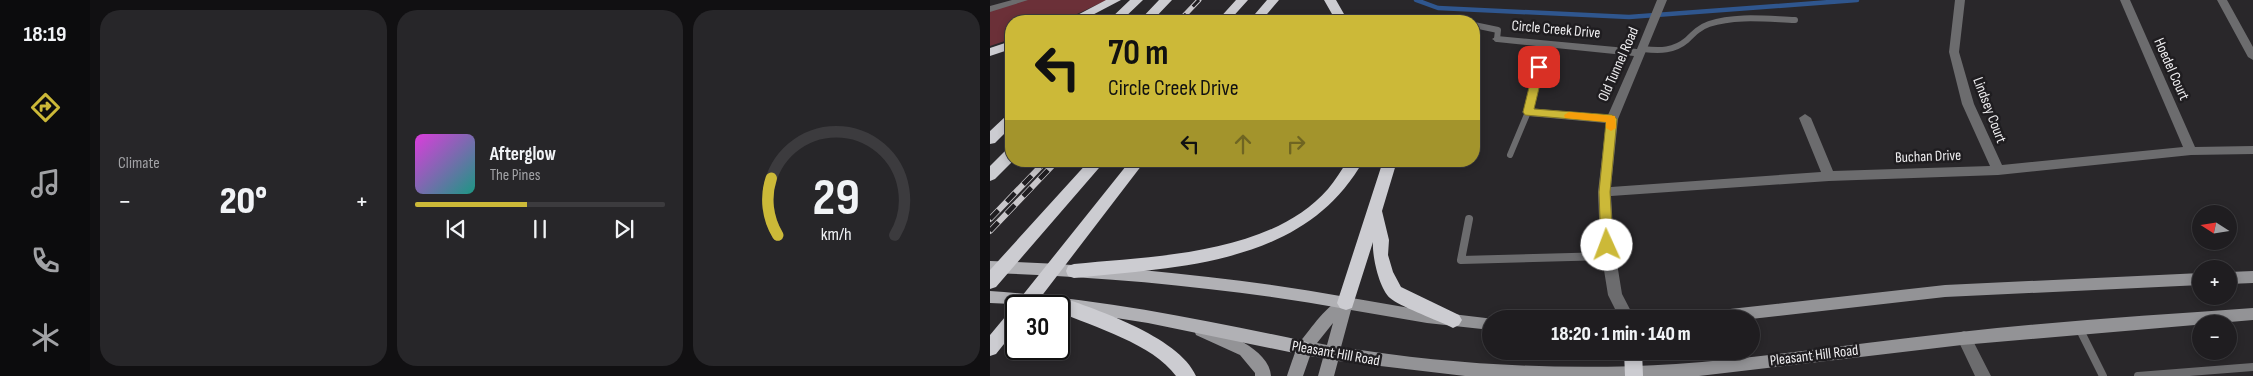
<!DOCTYPE html>
<html lang="en">
<head>
<meta charset="utf-8">
<style>
	body { margin:0; font-family:"Sofia Sans Condensed",sans-serif; background:#272629; color:#f1f3f6; height:100vh; display:flex; flex-direction:column; font-size:19px; white-space:nowrap }
	* { box-sizing:border-box; margin:0 }
	p { font-size:16px; color:#a1a2a5 }
	.icon { flex:none; width:28px; height:28px; fill:none; stroke:currentColor; stroke-width:2; stroke-linecap:round; stroke-linejoin:round }
	.map { position:relative; flex:1; overflow:hidden }
	.panel { display:flex; flex-direction:column; gap:10px; padding:10px; background:#111012; width:900px }
	.panel>* { flex:none }
	.guide { position:absolute; left:15px; top:15px; width:475px; height:152px; border-radius:20px; box-shadow:0 2px 8px #0003,0 0 0 1px #3c3b3e; background:#ccb938; color:#111; overflow:hidden }
	.needle { width:32px; rotate:282deg }
	.controls { position:absolute; left:1202px; top:205px; display:grid; gap:10px }
	.controls a { display:grid; place-items:center; width:45px; height:45px; border-radius:50%; background:#1f1d20; box-shadow:0 2px 8px #0003,0 0 0 1px #3c3b3e; font-size:25px }
	.speed { position:absolute; left:15px; top:295px; display:flex; gap:10px; font-size:25px; font-weight:700; text-align:center }
	.speed>* { display:grid; place-content:center; width:65px; height:65px; border-radius:50%; background:#1f1d20; box-shadow:0 2px 8px #0003,0 0 0 1px #3c3b3e; line-height:1 }
	.speed .limit { border:2px solid #111; border-radius:8px; background:#fff; color:#111 }
	.pin { position:absolute; display:grid; place-items:center; width:42px; height:42px; color:#fff; margin:-21px; border-radius:10px; box-shadow:0 2px 8px #0006 }
	.me { position:absolute; width:55px; margin:-28px; rotate:358deg; stroke-linejoin:round; filter:drop-shadow(0 0 4px #0008) }
	.turn { display:flex; align-items:center; gap:18px; height:105px; padding:0 20px; font-size:22px }
	.turn .icon { width:65px; height:65px; stroke-width:2.5 }
	.turn b { display:block; font-size:35px; line-height:42px }
	.lanes { display:flex; align-items:center; height:48px; padding:0 20px; background:#0003; justify-content:center; gap:25px; direction:ltr }
	.lanes .off { opacity:.35 }
	.big { font-size:38px; font-weight:800; line-height:1.1 }
	.panel .card { flex:1; display:flex; flex-direction:column; justify-content:center; gap:8px; min-width:0; padding:0 18px; border-radius:20px; background:#272629 }
	.panel .dial { align-items:center; gap:0 }
	.dial svg { height:130px; overflow:visible; fill:none; stroke:#3c3b3e; stroke-width:7; stroke-linecap:round; text-anchor:middle }
	.dial text { fill:#f1f3f6; stroke:none }
	.song { display:flex; align-items:center; gap:15px }
	.cover { width:60px; height:60px; border-radius:8px; background:linear-gradient(135deg,hsl(300 70% 55%),hsl(170 70% 35%)) }
	.played { height:5px; border-radius:2px; background:linear-gradient(90deg,#ccb938 45%,#3c3b3e 45%) }
	.keys { display:flex; justify-content:space-around; direction:ltr }
	.heat { display:flex; justify-content:space-between; align-items:center; font-size:28px; direction:ltr }
	.panel .tiles { flex:1; display:grid; gap:10px; grid-template-columns:repeat(3,1fr) }
	.trip { position:absolute; left:492px; top:310px; width:278px; height:50px; border-radius:25px; background:#1f1d20; box-shadow:0 2px 8px #0003,0 0 0 1px #3c3b3e; font-weight:800; line-height:50px; text-align:center }
	main { display:flex; flex:1; min-height:0 }
	.tab-bar { display:flex; flex-direction:column; width:90px; justify-content:space-around; align-items:center; background:#0c0c0d; color:#a1a2a5 }
	.tab-bar .icon { width:35px; height:35px }
	.tab-bar .current { color:#ccb938 }
	.tab-bar b { font-size:22px; color:#f1f3f6 }
	.map>svg:first-child { display:block }
	.green { fill:#6b3038 }
	.lines { fill:none; stroke-linecap:round; stroke-linejoin:round }
	.stream { stroke:#2f568e; stroke-width:4.5 }
	.service-far1 { stroke:#6c6c6e; stroke-width:6 }
	.service { stroke:#6c6c6e; stroke-width:8 }
	.minor { fill:#6c6c6e; fill-rule:evenodd }
	.secondary { fill:#939396; fill-rule:evenodd }
	.primary { fill:#b1b1b5; fill-rule:evenodd }
	.motorway { fill:#ccccd1; fill-rule:evenodd }
	.rail-far1-casing { stroke:#c9c7ca; stroke-width:5 }
	.rail-casing { stroke:#c9c7ca; stroke-width:6 }
	.rail-far1 { stroke:#1f1d20; stroke-width:3; stroke-dasharray:10; stroke-linecap:butt }
	.rail { stroke:#1f1d20; stroke-width:4.5; stroke-dasharray:12; stroke-linecap:butt }
	.route { fill:#ccb938; stroke:#857824 }
	.slow { fill:#f59e0b }
	.labels { text-anchor:middle; stroke-width:5; stroke-linejoin:round; paint-order:stroke }
	.street-label { font-size:15px; fill:#efeef0; stroke:#1f1d20 }
</style>
</head>
<body>
<main>
<nav class="tab-bar">
<b>18:19</b>
<svg class="icon current" aria-label="directions" viewBox="0 0 24 24"><path d="M12 3l9 9-9 9-9-9zM9 14v-3h6M13 9l2 2-2 2"/></svg>
<svg class="icon" aria-label="music" viewBox="0 0 24 24"><path d="M9 18V5l10-2v13"/><circle cx="6" cy="18" r="3"/><circle cx="16" cy="16" r="3"/></svg>
<svg class="icon" aria-label="phone" viewBox="0 0 24 24"><path d="M5 4h4l2 5-3 2q2 4 5 5l2-3 5 2v4C11 20 4 13 5 4z"/></svg>
<svg class="icon" aria-label="climate" viewBox="0 0 24 24"><path d="M12 3v18M4 7l16 10M4 17L20 7"/></svg>
</nav>
<section class="panel">
<div class="tiles">
<div class="card"><p>Climate</p>
<div class="heat"><a>−</a><b class="big">20°</b><a>+</a></div>
</div>
<div class="card">
<div class="song"><i class="cover"></i><div><b>Afterglow</b><p>The Pines</p></div></div>
<div class="played"></div>
<div class="keys"><svg class="icon" aria-label="previous" viewBox="0 0 24 24"><path d="M18 5L8 12l10 7zM5 5v14"/></svg><svg class="icon" aria-label="pause" viewBox="0 0 24 24"><path d="M8 5v14M16 5v14"/></svg><svg class="icon" aria-label="next" viewBox="0 0 24 24"><path d="M6 5l10 7-10 7zM19 5v14"/></svg></div>
</div>
<div class="card dial"><svg viewBox="0 0 100 80">
<path d="M14 69A42 42 0 1 1 86 69"/>
<path d="M14 69A42 42 0 0 1 10 34" stroke="#ccb938"/>
<text x="50" y="56" font-size="32" font-weight="700">29</text>
<text x="50" y="72" font-size="11">km/h</text>
</svg></div>
</div>
</section>
<div class="map">
<svg width="1263" height="376" viewBox="0 0 1263 376">
	<rect width="100%" height="100%" fill="#29272a"/>
	<!-- green -->
	<path class="green" d="M33,0H117L72,21H21V39L0,46V9Z"/>
	<g class="lines">
		<!-- stream -->
		<path class="stream" d="M426,0L448,8L639,17L867,0"/>
		<!-- service-far1 -->
		<path class="service-far1" d="M484,25L508,30L507,39
			M653,49C670,51 684,51 697,40C704,33 710,27 719,24C746,15 777,19 805,20
			M520,155L538,112L549,67"/>
		<!-- service -->
		<path class="service" d="M479,219L471,260L619,256
			M1089,328L1113,376
			M1148,376L1263,367"/>
		<!-- minor -->
		<path class="minor" d="M22,0H38L0,12V6Z
			M667,0H677L628,119L621,187L831,172L809,118L815,114L821,118L843,171L1000,166L972,104L959,52L965,0H975L969,52L984,104L1012,165L1193,147L1130,0H1140L1205,147L1263,146V154L1201,155L1008,175L839,181L621,196L624,245L632,294L645,319H630L618,295L610,245L608,192L616,123L538,116L532,112L538,108L618,115L644,56L507,42L502,39L507,36L647,49Z
			M1227,0H1237L1263,47V60L1258,57Z
			M974,331L979,333L1001,376H985L967,338L969,333Z"/>
		<!-- secondary -->
		<path class="secondary" d="M1263,271V283L1239,284V272Z
			M1211,273V285L955,297L761,319H697L699,314L704,313L955,285Z
			M356,297L437,311L504,319H501V330L437,323L361,310L351,347C461,365 575,371 686,364C781,357 875,342 970,332C1067,321 1165,315 1263,308V320L972,345L709,376H475L348,361L344,376H328L333,358L320,356L313,376H297C299,370 307,346 309,343C322,328 336,304 356,297ZM343,323L337,345L327,343Z
			M211,323C232,331 280,349 281,376H265V373L250,355L206,335L204,330L206,325Z"/>
		<!-- primary -->
		<path class="primary" d="M0,261C120,265 238,276 356,297L361,299L363,303L361,307L356,309C238,288 120,277 0,273Z
			M0,291C106,298 210,319 314,341L319,343L321,348L319,353L314,355L158,323L69,309V306L0,303Z"/>
		<!-- motorway -->
		<path class="motorway" d="M116,0H131L91,21H76Z
			M140,0H153L131,21H118Z
			M169,0H182L162,21H149Z
			M246,0H258L239,21H227Z
			M277,0H289L271,21H259Z
			M334,0H346L358,21H346Z
			M21,41V49L0,56V48Z
			M21,114V127L5,143L0,144V131L16,116Z
			M21,149L23,161L5,179L0,181V166L16,150Z
			M99,161H115L6,287L0,289V270Z
			M140,161H155L44,306L26,308L28,301Z
			M358,161H373C315,265 189,267 84,278L78,276L76,271L78,266L84,264C164,256 280,255 338,189C345,181 351,170 358,161Z
			M393,161H407L392,211L399,240L398,255L403,272L411,287L469,315L472,320L469,325L463,328L457,325C444,319 409,306 400,298C389,288 382,256 383,242L362,308L356,310L350,308L347,303Z
			M62,294C102,308 189,336 206,376H186C163,344 104,327 69,312V306H56L53,301L56,296Z
			M26,308V329L6,354L0,356V335L20,311Z
			M634,351H652L653,376H635Z"/>
		<!-- rail-far1 casing -->
		<g class="rail-far1-casing">
			<path id="rail-far1" d="M189,21L209,0
				M49,167L55,161
				M60,167L66,161"/>
		</g>
		<!-- rail casing -->
		<g class="rail-casing">
			<path id="rail" d="M0,219L51,166
				M0,231L62,166"/>
		</g>
		<!-- rail-far1 -->
		<use href="#rail-far1" class="rail-far1"/>
		<!-- rail -->
		<use href="#rail" class="rail"/>
	</g>
	<!-- route -->
	<path class="route" d="M549,64L554,67L544,109L622,115L627,119L620,192L623,245L621,249H612L611,245L609,192L616,122L535,115L533,112L544,67Z"/>
	<!-- slow -->
	<path class="slow" d="M579,112L625,116L626,128L621,131L616,128V122L575,118L574,115Z"/>
	<g class="labels">
		<!-- street labels -->
		<g class="street-label">
			<text transform="translate(566 29) rotate(5)" y="5">Circle Creek Drive</text>
			<text transform="translate(628 64) rotate(-66)" y="5">Old Tunnel Road</text>
			<text transform="translate(1182 69) rotate(66)" y="5">Hoedel Court</text>
			<text transform="translate(1000 110) rotate(69)" y="5">Lindsey Court</text>
			<text transform="translate(938 156) rotate(-2)" y="5">Buchan Drive</text>
			<text transform="translate(346 353) rotate(10)" y="5">Pleasant Hill Road</text>
			<text transform="translate(824 355) rotate(-7)" y="5">Pleasant Hill Road</text>
		</g>
	</g>
</svg>
<div class="controls">
<a><svg class="needle" viewBox="-14 -14 28 28"><path d="M0-13l5 13h-10z" fill="#e53935"/><path d="M0 13l5-13h-10z" fill="#a1a2a5"/></svg></a>
<a>+</a>
<a>−</a>
</div>
<div class="speed"><div class="limit">30</div></div>
<div class="pin" style="left:549px;top:67px;background:#d93025"><svg class="icon" aria-label="arrive" viewBox="0 0 24 24"><path d="M6 21V4h12l-3 4 3 4H6"/></svg></div>
<svg class="me" style="left:617px;top:245px" viewBox="-20 -20 40 40"><circle r="19" fill="#fff"/><path d="M0-13L10 11 0 6-10 11z" fill="#ccb938"/></svg>
<div class="trip">18:20 · 1 min · 140 m</div>
<div class="guide">
<div class="turn"><svg class="icon" aria-label="left" viewBox="0 0 24 24"><path d="M17 20v-9H6M10 6l-5 5 5 5"/></svg><div><b>70 m</b>Circle Creek Drive</div></div>
<div class="lanes"><svg class="icon" aria-label="left" viewBox="0 0 24 24"><path d="M17 20v-9H6M10 6l-5 5 5 5"/></svg><svg class="icon off" aria-label="ahead" viewBox="0 0 24 24"><path d="M12 20V5M6 11l6-6 6 6"/></svg><svg class="icon off" aria-label="right" viewBox="0 0 24 24"><path d="M7 20v-9h11M14 6l5 5-5 5"/></svg></div>
</div>
</div>
</main>
</body>
</html>
